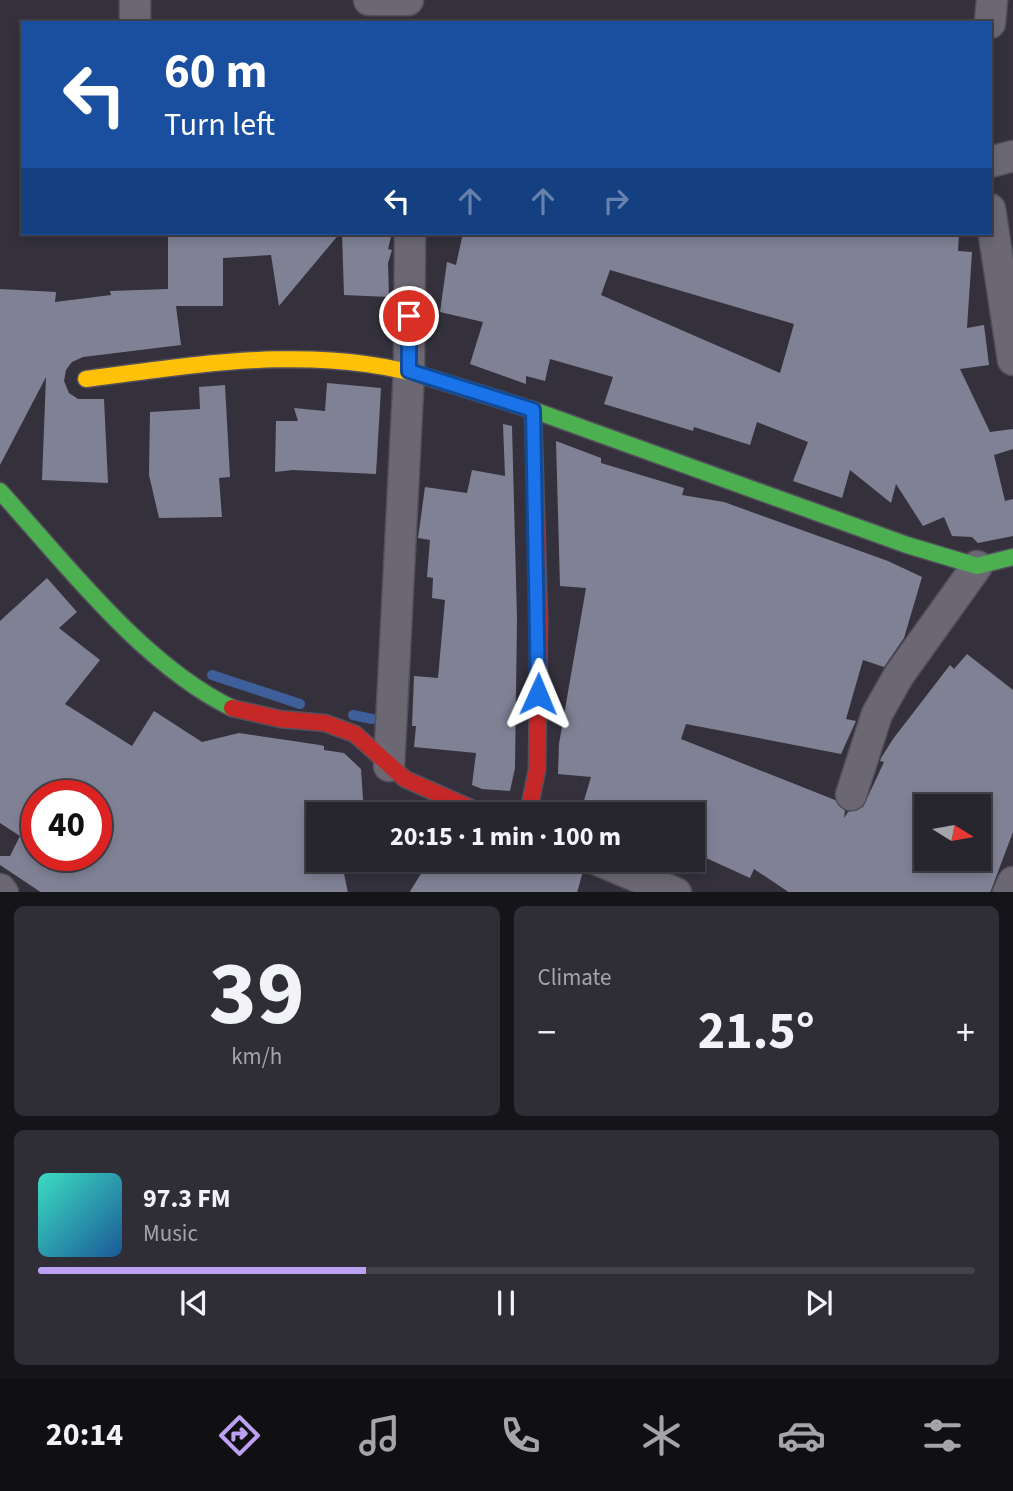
<!DOCTYPE html>
<html lang="en">
<head>
<meta charset="utf-8">
<style>
	body { margin:0; font-family:"Source Sans 3",sans-serif; background:#2f2d36; color:#f1f3f6; height:100vh; display:flex; flex-direction:column; font-size:26px; white-space:nowrap }
	* { box-sizing:border-box; margin:0 }
	p { font-size:23px; color:#a4a5aa }
	.icon { flex:none; width:38px; height:38px; fill:none; stroke:currentColor; stroke-width:2; stroke-linecap:round; stroke-linejoin:round }
	.map { position:relative; height:892px; overflow:hidden }
	.drawer { display:flex; flex-direction:column; gap:14px; padding:14px; background:#151419; flex:1 }
	.drawer>* { flex:none }
	.top-card { position:absolute; left:21px; top:21px; width:971px; height:214px; border-radius:0px; box-shadow:0 4px 10px #0003,0 0 0 2px #43424a; background:#1a4fa0; color:#fff; overflow:hidden }
	.needle { width:46px; rotate:101deg }
	.buttons { position:absolute; left:914px; top:794px; display:grid; gap:14px }
	.buttons a { display:grid; place-items:center; width:77px; height:77px; border-radius:0px; background:#27252e; box-shadow:0 4px 10px #0003,0 0 0 2px #43424a; font-size:35px }
	.speed { position:absolute; left:21px; top:780px; display:flex; gap:14px; font-size:35px; font-weight:700; text-align:center }
	.speed>* { display:grid; place-content:center; width:91px; height:91px; border-radius:50%; background:#27252e; box-shadow:0 4px 10px #0003,0 0 0 2px #43424a; line-height:1 }
	.speed .limit { border:10px solid #d22; background:#fff; color:#111 }
	.pin { position:absolute; display:grid; place-items:center; width:60px; height:60px; color:#fff; margin:-30px; border:4px solid #fff; border-radius:50%; box-shadow:0 2px 7px #0007 }
	.me { position:absolute; width:77px; margin:-38px; rotate:1deg; stroke-linejoin:round; filter:drop-shadow(0 0 5px #0008) }
	.turn { display:flex; align-items:center; gap:24px; height:147px; padding:0 28px; font-size:32px }
	.turn .icon { width:91px; height:91px; stroke-width:2.5 }
	.turn b { display:block; font-size:49px; line-height:60px }
	.lanes { display:flex; align-items:center; height:66px; padding:0 28px; background:#0003; justify-content:center; gap:35px; direction:ltr }
	.lanes .off { opacity:.35 }
	.big { font-size:52px; font-weight:700; line-height:1.1 }
	.drawer .card { flex:1; display:flex; flex-direction:column; justify-content:center; gap:10px; min-width:0; padding:0 24px; border-radius:10px; background:#2f2d36 }
	.drawer .dial { align-items:center; gap:0 }
	.dial b { font-size:91px; line-height:1 }
	.song { display:flex; align-items:center; gap:21px }
	.cover { width:84px; height:84px; border-radius:10px; background:linear-gradient(135deg,hsl(170 70% 55%),hsl(210 70% 35%)) }
	.played { height:7px; border-radius:4px; background:linear-gradient(90deg,#bca0f2 35%,#43424a 35%) }
	.keys { display:flex; justify-content:space-around; direction:ltr }
	.heat { display:flex; justify-content:space-between; align-items:center; font-size:38px; direction:ltr }
	.drawer .tiles { flex:1; display:grid; gap:14px; grid-template-columns:1fr 1fr }
	.card:last-child { grid-column:span 2 }
	.trip { position:absolute; left:306px; top:802px; width:399px; height:70px; border-radius:0px; background:#27252e; box-shadow:0 4px 10px #0003,0 0 0 2px #43424a; font-weight:700; line-height:70px; text-align:center }
	.dock { display:flex; height:112px; justify-content:space-around; align-items:center; background:#100f12; color:#a4a5aa }
	.dock .icon { width:49px; height:49px }
	.dock .selected { color:#bca0f2 }
	.dock b { font-size:32px; color:#f1f3f6 }
	.map>svg:first-child { display:block }
	.lines { fill:none; stroke-linecap:round; stroke-linejoin:round }
	.stream { stroke:#3e5f9a; stroke-width:10 }
	.building { fill:#808195; fill-rule:evenodd }
	.street-casing { stroke:#53505b; stroke-width:33 }
	.fast-casing { stroke:#53505b; stroke-width:19 }
	.slow-casing { stroke:#53505b; stroke-width:19 }
	.jam-casing { stroke:#53505b; stroke-width:19 }
	.street { stroke:#6b6873; stroke-width:30 }
	.fast { stroke:#4caf50; stroke-width:16 }
	.slow { stroke:#ffc107; stroke-width:16 }
	.jam { stroke:#c62828; stroke-width:16 }
	.route-casing { stroke:#114b97; stroke-width:18 }
	.route { stroke:#1a73e8; stroke-width:12 }
</style>
</head>
<body>
<div class="map">
<svg width="1013" height="893" viewBox="0 0 1013 893">
	<rect width="100%" height="100%" fill="#34313d"/>
	<g class="lines">
		<!-- stream -->
		<path class="stream" d="M212,675L300,704
			M353,715L372,719"/>
	</g>
	<!-- building -->
	<path class="building" d="M168,233H340L279,306L271,255L223,258V306H176L181,345L83,357L72,362L66,370L64,381L69,393L78,399H104L108,483L42,480L46,377L0,465V289L56,292L55,302L111,295L110,291L168,289Z
		M342,233H392L388,249L392,250L388,263L389,297L344,295Z
		M463,233H959L958,251L972,252L967,328L984,325L989,365L960,369L990,432L1013,429V449L994,455L1005,501L1013,499V536L978,543L972,537L952,536L944,517L923,526L896,484L891,503L850,470L842,498L793,481L808,442L757,422L750,445L694,427L693,431L604,404L613,377L550,359L545,381L526,376V384L470,364L483,322L440,312L447,262L456,265ZM610,270L794,324L780,373L601,295Z
		M327,383L381,388L376,474L293,470L275,472L276,421H298L294,408L325,411Z
		M225,385L230,477L219,478L222,517L159,518L149,475L150,412L200,409L199,387Z
		M503,424L512,426L517,619L515,768L510,791L482,789L472,785L476,753L414,747L416,726H412L414,676L438,678L445,600L432,598L433,578L427,577L430,540L418,538L425,487L467,493L472,470L505,476Z
		M556,441L601,458V463L684,488L682,495L724,502L888,561L922,577L904,638L884,667L863,660L846,719L856,721L841,754L686,724L681,739L835,800L845,811L844,818L848,812L863,807L884,762L880,761L881,758L893,739L950,665L954,669L967,654L1013,690V832L990,893H790L754,869L750,878L693,852V814H580L591,777L558,774L559,744L586,588L560,586ZM926,807H978V859H926Z
		M47,578L77,612L59,628L100,660L65,704L132,746L154,711L202,742L239,733L320,745L324,746V750L344,753L361,769L364,814H318V859H368L369,866L343,869L348,893H42L0,865V856H10L20,836L0,823V621ZM37,796H96V856H37Z
		M430,859H578L583,871L577,893H409Z"/>
	<g class="lines">
		<!-- street casing -->
		<g class="street-casing">
			<path id="street" d="M135,0V23
				M369,0H408
				M990,23L992,0
				M990,162L1013,156
				M990,209L1013,360
				M389,766L409,371L410,233
				M851,795L877,714L899,675L977,566
				M595,859L676,893
				M0,889L3,893
				M1008,893L1013,882"/>
		</g>
		<!-- fast casing -->
		<g class="fast-casing">
			<path id="fast" d="M434,379L533,410L907,545L977,566L1013,557
				M0,491C65,563 143,665 232,708"/>
		</g>
		<!-- slow casing -->
		<g class="slow-casing">
			<path id="slow" d="M86,379C201,364 321,343 434,379"/>
		</g>
		<!-- jam casing -->
		<g class="jam-casing">
			<path id="jam" d="M232,708L280,719L325,723L355,734L405,779L484,814
				M528,814L537,770L539,619L533,410"/>
		</g>
		<!-- street -->
		<use href="#street" class="street"/>
		<!-- fast -->
		<use href="#fast" class="fast"/>
		<!-- slow -->
		<use href="#slow" class="slow"/>
		<!-- jam -->
		<use href="#jam" class="jam"/>
	</g>
	<g class="lines">
		<!-- route casing -->
		<g class="route-casing">
			<path id="route" d="M409,316V371L533,410L538,694"/>
		</g>
		<!-- route -->
		<use href="#route" class="route"/>
	</g>
</svg>
<div class="buttons">
<a><svg class="needle" viewBox="-14 -14 28 28"><path d="M0-13l5 13h-10z" fill="#e53935"/><path d="M0 13l5-13h-10z" fill="#a4a5aa"/></svg></a>
</div>
<div class="speed"><div class="limit">40</div></div>
<div class="pin" style="left:409px;top:316px;background:#d93025"><svg class="icon" aria-label="arrive" viewBox="0 0 24 24"><path d="M6 21V4h12l-3 4 3 4H6"/></svg></div>
<svg class="me" style="left:538px;top:694px" viewBox="-20 -20 40 40"><path d="M0-17L14 15 0 8-14 15z" fill="#1a73e8" stroke="#fff" stroke-width="4"/></svg>
<div class="trip">20:15 · 1 min · 100 m</div>
<div class="top-card">
<div class="turn"><svg class="icon" aria-label="left" viewBox="0 0 24 24"><path d="M17 20v-9H6M10 6l-5 5 5 5"/></svg><div><b>60 m</b>Turn left</div></div>
<div class="lanes"><svg class="icon" aria-label="left" viewBox="0 0 24 24"><path d="M17 20v-9H6M10 6l-5 5 5 5"/></svg><svg class="icon off" aria-label="ahead" viewBox="0 0 24 24"><path d="M12 20V5M6 11l6-6 6 6"/></svg><svg class="icon off" aria-label="ahead" viewBox="0 0 24 24"><path d="M12 20V5M6 11l6-6 6 6"/></svg><svg class="icon off" aria-label="right" viewBox="0 0 24 24"><path d="M7 20v-9h11M14 6l5 5-5 5"/></svg></div>
</div>
</div>
<section class="drawer">
<div class="tiles">
<div class="card dial"><b>39</b><p>km/h</p></div>
<div class="card"><p>Climate</p>
<div class="heat"><a>−</a><b class="big">21.5°</b><a>+</a></div>
</div>
<div class="card">
<div class="song"><i class="cover"></i><div><b>97.3 FM</b><p>Music</p></div></div>
<div class="played"></div>
<div class="keys"><svg class="icon" aria-label="previous" viewBox="0 0 24 24"><path d="M18 5L8 12l10 7zM5 5v14"/></svg><svg class="icon" aria-label="pause" viewBox="0 0 24 24"><path d="M8 5v14M16 5v14"/></svg><svg class="icon" aria-label="next" viewBox="0 0 24 24"><path d="M6 5l10 7-10 7zM19 5v14"/></svg></div>
</div>
</div>
</section>
<nav class="dock">
<b>20:14</b>
<svg class="icon selected" aria-label="directions" viewBox="0 0 24 24"><path d="M12 3l9 9-9 9-9-9zM9 14v-3h6M13 9l2 2-2 2"/></svg>
<svg class="icon" aria-label="music" viewBox="0 0 24 24"><path d="M9 18V5l10-2v13"/><circle cx="6" cy="18" r="3"/><circle cx="16" cy="16" r="3"/></svg>
<svg class="icon" aria-label="phone" viewBox="0 0 24 24"><path d="M5 4h4l2 5-3 2q2 4 5 5l2-3 5 2v4C11 20 4 13 5 4z"/></svg>
<svg class="icon" aria-label="climate" viewBox="0 0 24 24"><path d="M12 3v18M4 7l16 10M4 17L20 7"/></svg>
<svg class="icon" aria-label="car" viewBox="0 0 24 24"><path d="M5 17H2v-5l4-1 3-4h7l3 4 3 1v5h-3M9 17h6M6 11h13"/><circle cx="7" cy="17" r="2"/><circle cx="17" cy="17" r="2"/></svg>
<svg class="icon" aria-label="filters" viewBox="0 0 24 24"><path d="M4 7h16M4 17h16"/><circle cx="9" cy="7" r="2"/><circle cx="15" cy="17" r="2"/></svg>
</nav>
</body>
</html>
